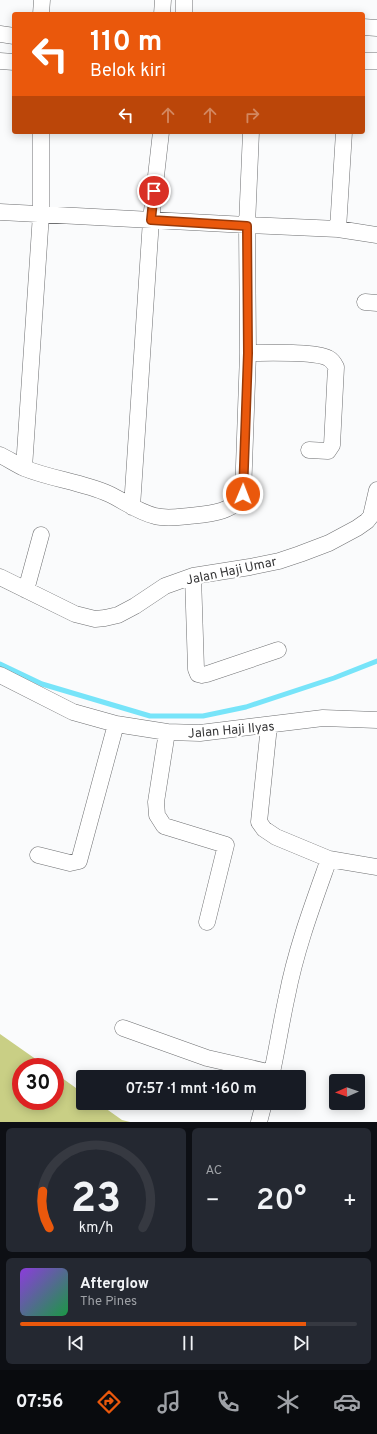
<!DOCTYPE html>
<html lang="id">
<head>
<meta charset="utf-8">
<style>
	body { margin:0; font-family:Overpass,sans-serif; background:#242831; color:#f1f3f6; height:100vh; display:flex; flex-direction:column; font-size:15px; white-space:nowrap }
	* { box-sizing:border-box; margin:0 }
	p { font-size:13px; color:#9ea1a6 }
	.icon { flex:none; width:22px; height:22px; fill:none; stroke:currentColor; stroke-width:2; stroke-linecap:round; stroke-linejoin:round }
	.map { position:relative; height:1122px; overflow:hidden }
	.side { display:flex; flex-direction:column; gap:6px; padding:6px; background:#0d0f14; flex:1 }
	.side>* { flex:none }
	.guide { position:absolute; left:12px; top:12px; width:353px; height:122px; border-radius:4px; box-shadow:0 2px 10px #0003; background:#ea580c; color:#fff; overflow:hidden }
	.needle { width:26px; rotate:268deg }
	.tools { position:absolute; left:329px; top:1074px; display:grid; gap:8px }
	.tools a { display:grid; place-items:center; width:36px; height:36px; border-radius:4px; background:#171b24; box-shadow:0 2px 10px #0003; font-size:20px }
	.speed { position:absolute; left:12px; top:1058px; display:flex; gap:8px; font-size:20px; font-weight:700; text-align:center }
	.speed>* { display:grid; place-content:center; width:52px; height:52px; border-radius:50%; background:#171b24; box-shadow:0 2px 10px #0003; line-height:1 }
	.speed .limit { border:6px solid #d22; background:#fff; color:#111 }
	.pin { position:absolute; display:grid; place-items:center; width:34px; height:34px; color:#fff; margin:-17px; border:2px solid #fff; border-radius:50%; box-shadow:0 1px 4px #0007 }
	.me { position:absolute; width:44px; margin:-22px; rotate:1deg; stroke-linejoin:round; filter:drop-shadow(0 0 3px #0008) }
	.turn { display:flex; align-items:center; gap:14px; height:84px; padding:0 12px; font-size:18px }
	.turn .icon { width:52px; height:52px; stroke-width:2.5 }
	.turn b { display:block; font-size:28px; line-height:34px }
	.lanes { display:flex; align-items:center; height:38px; padding:0 12px; background:#0003; justify-content:center; gap:20px; direction:ltr }
	.lanes .off { opacity:.35 }
	.big { font-size:30px; font-weight:600; line-height:1.1 }
	.side .card { flex:1; display:flex; flex-direction:column; justify-content:center; gap:6px; min-width:0; padding:0 14px; border-radius:6px; background:#242831 }
	.side .dial { align-items:center; gap:0 }
	.dial svg { height:104px; overflow:visible; fill:none; stroke:#363941; stroke-width:7; stroke-linecap:round; text-anchor:middle }
	.dial text { fill:#f1f3f6; stroke:none }
	.song { display:flex; align-items:center; gap:12px }
	.cover { width:48px; height:48px; border-radius:6px; background:linear-gradient(135deg,hsl(270 70% 55%),hsl(140 70% 35%)) }
	.played { height:4px; border-radius:2px; background:linear-gradient(90deg,#ea580c 85%,#363941 85%) }
	.keys { display:flex; justify-content:space-around; direction:ltr }
	.heat { display:flex; justify-content:space-between; align-items:center; font-size:22px; direction:ltr }
	.side .tiles { flex:1; display:grid; gap:6px; grid-template-columns:1fr 1fr }
	.card:last-child { grid-column:span 2 }
	.trip { position:absolute; left:76px; top:1070px; width:230px; height:40px; border-radius:4px; background:#171b24; box-shadow:0 2px 10px #0003; font-weight:600; line-height:40px; text-align:center }
	.tabs { display:flex; height:64px; justify-content:space-around; align-items:center; background:#090b0e; color:#9ea1a6 }
	.tabs .icon { width:28px; height:28px }
	.tabs .on { color:#ea580c }
	.tabs b { font-size:18px; color:#f1f3f6 }
	.map>svg:first-child { display:block }
	.green { fill:#c9cf85 }
	.lines { fill:none; stroke-linecap:round; stroke-linejoin:round }
	.stream { stroke:#77e4f9; stroke-width:5 }
	.minor-casing { stroke:#6e6f71; stroke-width:17 }
	.minor { stroke:#fff; stroke-width:16 }
	.route-casing { stroke:#983908; stroke-width:10 }
	.route { stroke:#ea580c; stroke-width:7 }
	.labels { text-anchor:middle; stroke-width:4; stroke-linejoin:round; paint-order:stroke }
	.street-label { font-size:13px; fill:#373738; stroke:#fff }
</style>
</head>
<body>
<div class="map">
<svg width="377" height="1122" viewBox="0 0 377 1122">
	<rect width="100%" height="100%" fill="#fafbfc"/>
	<!-- green -->
	<path class="green" d="M0,1034L47,1067H21V1101H55V1073L83,1093V1103H98L122,1120L130,1122H0Z"/>
	<g class="lines">
		<!-- stream -->
		<path class="stream" d="M0,664L42,684L150,716H203L246,707L334,678L377,661"/>
		<!-- minor casing -->
		<g class="minor-casing">
			<path id="minor" d="M41,14L42,0
				M162,14L163,0
				M184,14V0
				M363,27L377,28
				M0,34L14,36
				M0,61L14,62
				M363,61H377
				M0,212L247,225L338,229L377,235
				M338,229L344,132
				M365,302L377,303
				M248,353C266,353 315,351 328,358C332,360 334,363 336,367L332,445L328,451L309,450
				M0,455C8,459 16,464 24,468C51,479 82,482 109,494C124,501 138,512 155,516C166,519 178,517 189,516C207,514 234,513 243,494L248,353L247,225L251,132
				M24,468L41,214V132
				M132,507L151,220L161,132
				M193,576L196,669L198,674L202,675L207,674L278,650
				M0,577L75,614L95,619L105,618L118,615L135,606L165,586L193,576L250,567L279,561L300,554L329,543L357,528L367,521L371,516L377,490
				M26,590L41,535
				M0,675L73,712L116,724L167,732L200,733L323,718L377,720
				M269,726L259,822L264,829L276,837L329,859L377,867
				M167,732L156,802L157,815L164,826L226,845L207,922
				M38,855L70,863L79,861L116,724
				M123,1028L207,1058L272,1073
				M271,1077C277,1050 281,1023 287,996C296,949 313,904 329,859
				M259,1122L264,1103"/>
		</g>
		<!-- minor -->
		<use href="#minor" class="minor"/>
	</g>
	<g class="lines">
		<!-- route casing -->
		<g class="route-casing">
			<path id="route" d="M154,191L151,220L247,226L248,353L243,494"/>
		</g>
		<!-- route -->
		<use href="#route" class="route"/>
	</g>
	<g class="labels">
		<!-- street labels -->
		<g class="street-label">
			<text transform="translate(231 570) rotate(-12)" y="5">Jalan Haji Umar</text>
			<text transform="translate(231 729) rotate(-5)" y="5">Jalan Haji Ilyas</text>
		</g>
	</g>
</svg>
<div class="tools">
<a><svg class="needle" viewBox="-14 -14 28 28"><path d="M0-13l5 13h-10z" fill="#e53935"/><path d="M0 13l5-13h-10z" fill="#9ea1a6"/></svg></a>
</div>
<div class="speed"><div class="limit">30</div></div>
<div class="pin" style="left:154px;top:191px;background:#d93025"><svg class="icon" aria-label="arrive" viewBox="0 0 24 24"><path d="M6 21V4h12l-3 4 3 4H6"/></svg></div>
<svg class="me" style="left:243px;top:494px" viewBox="-20 -20 40 40"><circle r="17" fill="#ea580c" stroke="#fff" stroke-width="3"/><path d="M0-11L8 9 0 5-8 9z" fill="#fff"/></svg>
<div class="trip">07:57 · 1 mnt · 160 m</div>
<div class="guide">
<div class="turn"><svg class="icon" aria-label="left" viewBox="0 0 24 24"><path d="M17 20v-9H6M10 6l-5 5 5 5"/></svg><div><b>110 m</b>Belok kiri</div></div>
<div class="lanes"><svg class="icon" aria-label="left" viewBox="0 0 24 24"><path d="M17 20v-9H6M10 6l-5 5 5 5"/></svg><svg class="icon off" aria-label="ahead" viewBox="0 0 24 24"><path d="M12 20V5M6 11l6-6 6 6"/></svg><svg class="icon off" aria-label="ahead" viewBox="0 0 24 24"><path d="M12 20V5M6 11l6-6 6 6"/></svg><svg class="icon off" aria-label="right" viewBox="0 0 24 24"><path d="M7 20v-9h11M14 6l5 5-5 5"/></svg></div>
</div>
</div>
<section class="side">
<div class="tiles">
<div class="card dial"><svg viewBox="0 0 100 80">
<path d="M14 69A42 42 0 1 1 86 69"/>
<path d="M14 69A42 42 0 0 1 9 41" stroke="#ea580c"/>
<text x="50" y="56" font-size="32" font-weight="700">23</text>
<text x="50" y="72" font-size="11">km/h</text>
</svg></div>
<div class="card"><p>AC</p>
<div class="heat"><a>−</a><b class="big">20°</b><a>+</a></div>
</div>
<div class="card">
<div class="song"><i class="cover"></i><div><b>Afterglow</b><p>The Pines</p></div></div>
<div class="played"></div>
<div class="keys"><svg class="icon" aria-label="previous" viewBox="0 0 24 24"><path d="M18 5L8 12l10 7zM5 5v14"/></svg><svg class="icon" aria-label="pause" viewBox="0 0 24 24"><path d="M8 5v14M16 5v14"/></svg><svg class="icon" aria-label="next" viewBox="0 0 24 24"><path d="M6 5l10 7-10 7zM19 5v14"/></svg></div>
</div>
</div>
</section>
<nav class="tabs">
<b>07:56</b>
<svg class="icon on" aria-label="directions" viewBox="0 0 24 24"><path d="M12 3l9 9-9 9-9-9zM9 14v-3h6M13 9l2 2-2 2"/></svg>
<svg class="icon" aria-label="music" viewBox="0 0 24 24"><path d="M9 18V5l10-2v13"/><circle cx="6" cy="18" r="3"/><circle cx="16" cy="16" r="3"/></svg>
<svg class="icon" aria-label="phone" viewBox="0 0 24 24"><path d="M5 4h4l2 5-3 2q2 4 5 5l2-3 5 2v4C11 20 4 13 5 4z"/></svg>
<svg class="icon" aria-label="climate" viewBox="0 0 24 24"><path d="M12 3v18M4 7l16 10M4 17L20 7"/></svg>
<svg class="icon" aria-label="car" viewBox="0 0 24 24"><path d="M5 17H2v-5l4-1 3-4h7l3 4 3 1v5h-3M9 17h6M6 11h13"/><circle cx="7" cy="17" r="2"/><circle cx="17" cy="17" r="2"/></svg>
</nav>
</body>
</html>
